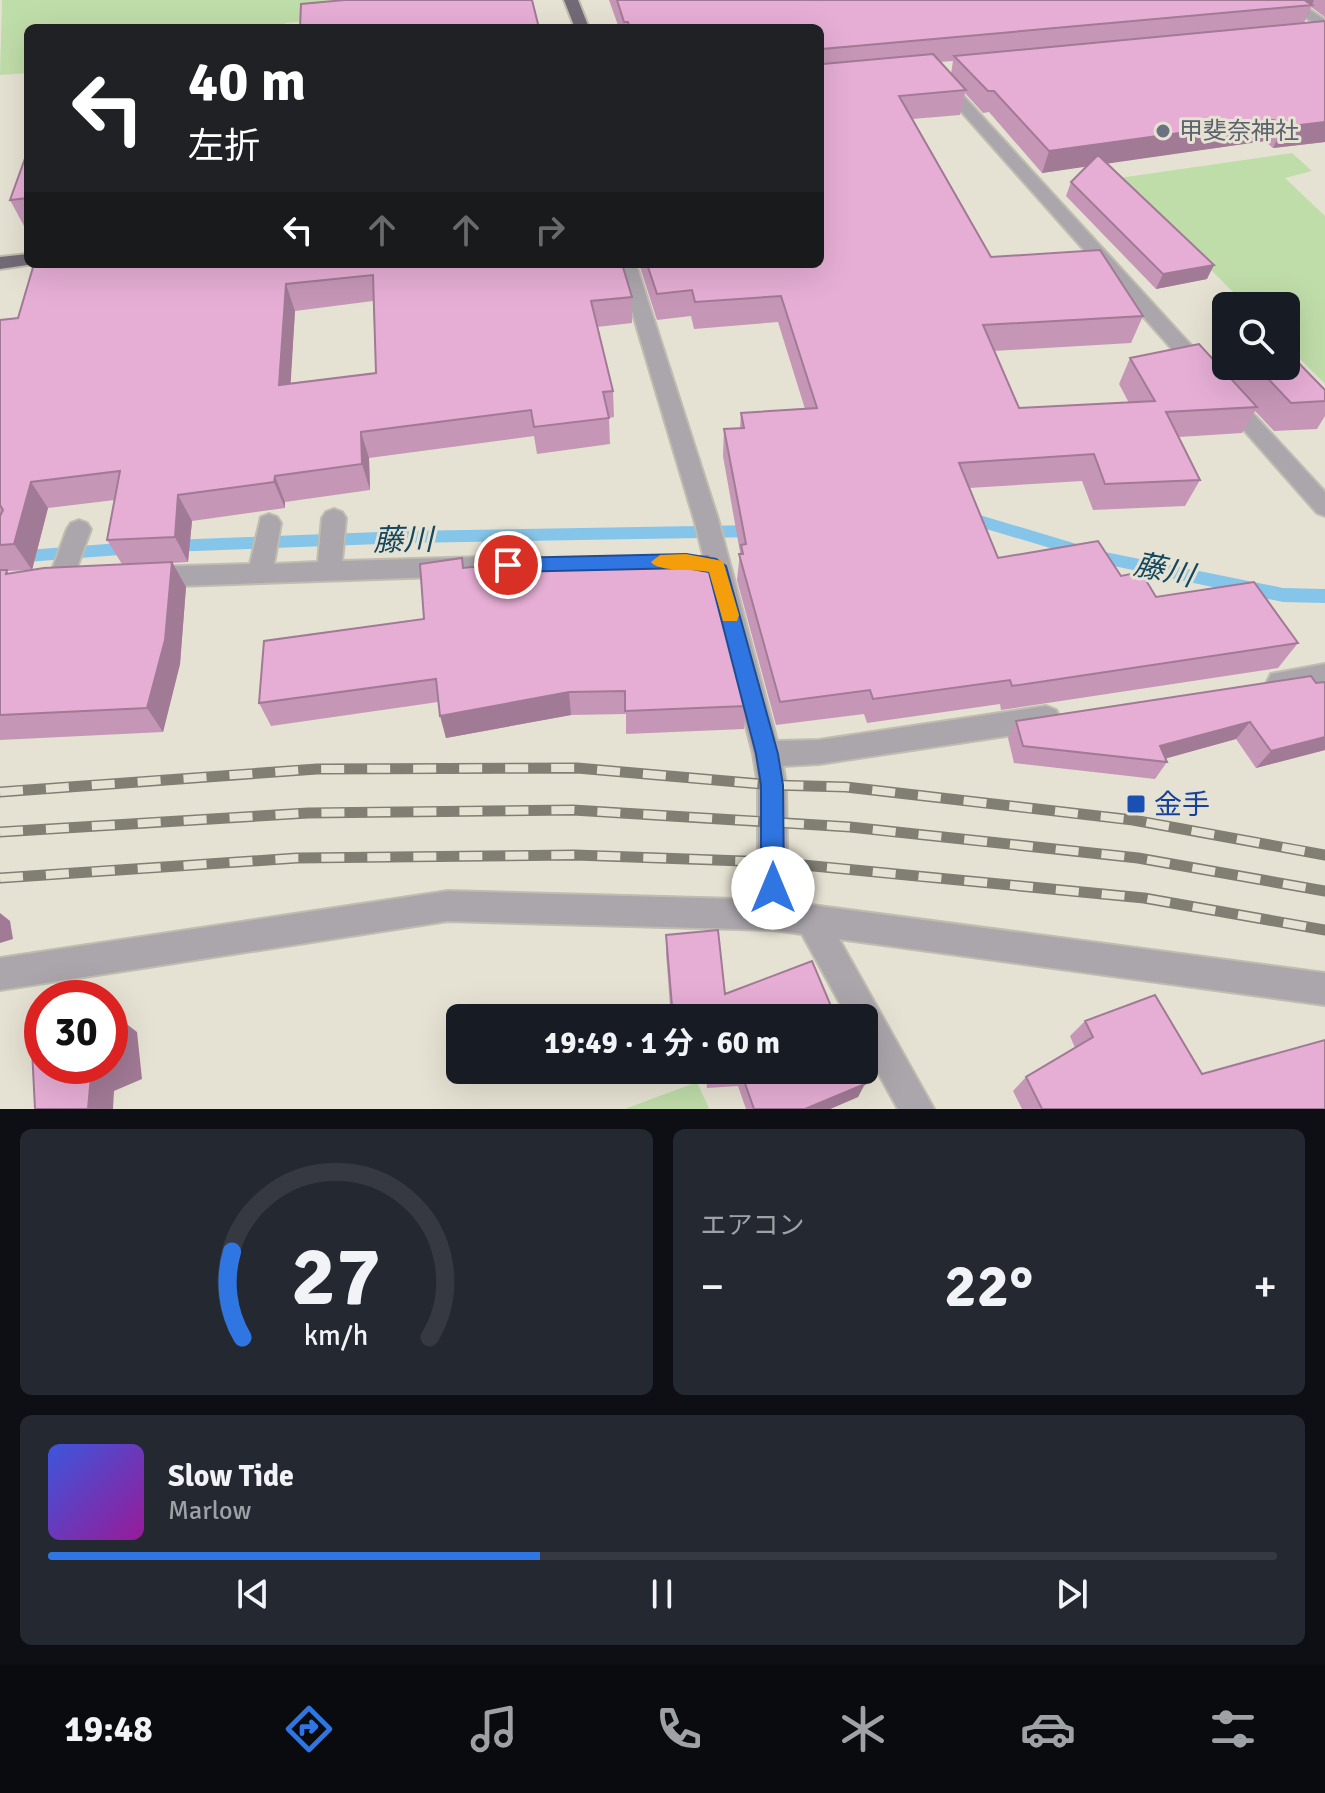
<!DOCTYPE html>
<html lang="ja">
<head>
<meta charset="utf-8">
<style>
	body { margin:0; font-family:Signika,"Noto Sans JP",sans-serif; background:#242831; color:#f1f3f6; height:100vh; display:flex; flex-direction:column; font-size:30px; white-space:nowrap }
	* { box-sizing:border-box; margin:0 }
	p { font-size:26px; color:#9ea1a6 }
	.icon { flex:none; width:44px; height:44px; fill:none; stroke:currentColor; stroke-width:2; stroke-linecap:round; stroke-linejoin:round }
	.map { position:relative; height:1109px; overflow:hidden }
	.details { display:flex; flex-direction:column; gap:20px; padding:20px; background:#0d0f14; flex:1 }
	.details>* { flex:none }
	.guide { position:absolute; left:24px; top:24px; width:800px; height:244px; border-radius:12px; box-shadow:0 8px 32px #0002; background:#202124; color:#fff; overflow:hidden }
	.controls { position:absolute; left:1212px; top:292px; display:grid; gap:16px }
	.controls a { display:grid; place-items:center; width:88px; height:88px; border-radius:12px; background:#171b24; box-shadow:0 8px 32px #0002; font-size:40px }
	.speed { position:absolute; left:24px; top:980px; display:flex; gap:16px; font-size:40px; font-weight:700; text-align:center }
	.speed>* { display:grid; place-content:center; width:104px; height:104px; border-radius:50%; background:#171b24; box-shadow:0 8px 32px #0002; line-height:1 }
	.speed .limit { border:12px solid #d22; background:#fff; color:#111 }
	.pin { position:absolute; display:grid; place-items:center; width:68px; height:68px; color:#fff; margin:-34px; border:4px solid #fff; border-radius:50%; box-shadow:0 2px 8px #0007 }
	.me { position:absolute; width:88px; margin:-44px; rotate:0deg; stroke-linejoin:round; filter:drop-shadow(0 0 6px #0008) }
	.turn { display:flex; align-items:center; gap:28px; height:168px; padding:0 32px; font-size:36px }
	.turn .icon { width:104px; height:104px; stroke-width:2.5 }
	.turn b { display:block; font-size:56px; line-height:68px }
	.lanes { display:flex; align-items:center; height:76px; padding:0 32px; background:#0003; justify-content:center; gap:40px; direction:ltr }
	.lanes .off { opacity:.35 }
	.big { font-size:60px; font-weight:700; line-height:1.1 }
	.details .tile { flex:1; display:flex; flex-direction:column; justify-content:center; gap:12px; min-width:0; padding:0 28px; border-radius:12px; background:#242831 }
	.details .dial { align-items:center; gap:0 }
	.dial svg { height:208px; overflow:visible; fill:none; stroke:#363941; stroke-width:7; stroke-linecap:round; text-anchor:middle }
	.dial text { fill:#f1f3f6; stroke:none }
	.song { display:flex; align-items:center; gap:24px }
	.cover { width:96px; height:96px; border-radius:12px; background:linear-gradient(135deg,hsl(230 70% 55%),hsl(300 70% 35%)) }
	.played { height:8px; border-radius:4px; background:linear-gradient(90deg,#2f76e3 40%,#363941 40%) }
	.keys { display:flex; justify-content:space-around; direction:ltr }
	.heat { display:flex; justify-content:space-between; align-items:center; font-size:44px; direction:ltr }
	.details .tiles { flex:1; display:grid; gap:20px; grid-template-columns:1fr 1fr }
	.tile:last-child { grid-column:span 2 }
	.trip { position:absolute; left:446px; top:1004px; width:432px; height:80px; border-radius:12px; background:#171b24; box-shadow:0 8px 32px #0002; font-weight:700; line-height:80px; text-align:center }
	.menu { display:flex; height:128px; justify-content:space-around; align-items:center; background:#090b0e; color:#9ea1a6 }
	.menu .icon { width:56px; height:56px }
	.menu .on { color:#2f76e3 }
	.menu b { font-size:36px; color:#f1f3f6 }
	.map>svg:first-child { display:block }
	.green { fill:#bfdda9 }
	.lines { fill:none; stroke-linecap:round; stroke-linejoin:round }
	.stream { fill:#85c5e9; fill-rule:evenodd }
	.service-casing { stroke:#c0bdb0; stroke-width:4 }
	.minor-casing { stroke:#c0bdb0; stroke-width:4 }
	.tertiary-casing { stroke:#c0bdb0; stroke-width:4 }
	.trunk-casing { stroke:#c0bdb0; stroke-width:4 }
	.service { fill:#aaa6ac; fill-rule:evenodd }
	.minor { fill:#aaa6ac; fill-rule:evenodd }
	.tertiary { fill:#aaa6ac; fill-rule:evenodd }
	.trunk { fill:#726a76; fill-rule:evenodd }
	.rail-casing { stroke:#817f74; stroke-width:11 }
	.rail { stroke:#e6e2d3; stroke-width:8; stroke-dasharray:23; stroke-linecap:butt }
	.wall { fill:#c696b7; fill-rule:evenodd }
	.shaded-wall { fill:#a17a95 }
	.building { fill:#e6aed5; stroke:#a17a95; stroke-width:2; fill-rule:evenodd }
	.route { fill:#2f76e3; stroke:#1f4d94; stroke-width:2 }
	.slow { fill:#f59e0b }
	.worship-dot { fill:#6b7280; stroke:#e6e2d3; stroke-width:3 }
	.transit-dot { fill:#1a4fb4; stroke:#e6e2d3; stroke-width:3 }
	.labels { text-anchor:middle; stroke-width:6; stroke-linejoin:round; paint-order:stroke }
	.far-worship-label { font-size:24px; fill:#5b616d; stroke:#e6e2d3; text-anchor:start }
	.transit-label { font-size:28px; fill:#164399; stroke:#e6e2d3; text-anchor:start }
	.water-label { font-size:30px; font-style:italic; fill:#144760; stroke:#e6e2d3 }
</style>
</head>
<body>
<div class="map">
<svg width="1325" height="1109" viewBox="0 0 1325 1109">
	<rect width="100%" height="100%" fill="#e6e2d3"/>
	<!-- green -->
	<path class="green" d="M2,0H425L427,9L285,23V28H28V73L0,75Z
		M1292,153L1312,171L1285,178L1325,216V384L1286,345V306H1247L1119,178Z
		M697,1082L709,1109H625Z"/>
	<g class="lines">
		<!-- stream -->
		<path class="stream" d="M964,513H973L1100,551L1283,588L1325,589V603L1283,602L1100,563L973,525L959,523L956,519L959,515Z
			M757,525L765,531L757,537L406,543L169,552L161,546L169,540L406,531Z
			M133,542L141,548L133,554L0,564V552Z"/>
		<!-- service casing -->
		<g class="service-casing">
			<path id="service" d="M941,75L946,77L1210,366L1213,371L1210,376H1196L936,83V77Z
				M1228,392L1235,394L1325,492V516L1317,513L1221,404L1217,399L1221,394Z
				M334,509L342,512L346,518L342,561L521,556L530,558L533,565L530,572L521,574L150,587L141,584L138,577L141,570L150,567L250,564L261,517L269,514L277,517L281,523L274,564L318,562L322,518L326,512Z
				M79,520L87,523L91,529L72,581L69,588L60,591L51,588L48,581L67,529L71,523Z
				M448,891L773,900L811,905L1325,973V1005L839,939L934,1109H898L864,1047V1018H848L802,934L773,930L448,921L0,990V958Z"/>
		</g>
		<!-- minor casing -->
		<g class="minor-casing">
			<path id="minor" d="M618,264H636L718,519L777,741L819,740L1046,706L1056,710L1060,718L1056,726L1046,730L819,764L783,766L786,785L788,915L784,926L773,930L762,926L758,915V785L753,754L694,519Z
				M1325,664V686L1280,693L1271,690L1267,682L1271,674Z"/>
		</g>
		<!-- tertiary casing -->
		<g class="tertiary-casing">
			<path id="tertiary" d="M1279,0H1295L1325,20V30Z"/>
		</g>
		<!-- trunk casing -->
		<g class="trunk-casing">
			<path id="trunk" d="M564,0H578L589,28H575Z
				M28,254V264H34L0,269V257Z"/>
		</g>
		<!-- service -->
		<use href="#service" class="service"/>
		<!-- minor -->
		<use href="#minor" class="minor"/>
		<!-- tertiary -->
		<use href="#tertiary" class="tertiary"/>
		<!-- trunk -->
		<use href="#trunk" class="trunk"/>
		<!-- rail casing -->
		<g class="rail-casing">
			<path id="rail" d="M0,792L317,769L577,768L772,785L846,787L1133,820L1325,855
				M0,832L308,813L573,810L850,827L1138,858L1325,891
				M0,878L297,858L575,855L772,862L1144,898L1325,930"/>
		</g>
		<!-- rail -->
		<use href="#rail" class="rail"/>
	</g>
	<!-- wall -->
	<path class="wall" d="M609,0H1325V17L1311,7L1304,23L1325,142L1273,148L1265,141L1107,163L1207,279L1156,289L1066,196L1071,182L1086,166L1042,173L989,112L983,113L965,93L960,115L912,119L991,257L1143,316L1131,343L994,351L1019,408L1129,403L1119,384L1130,358L1224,371L1227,366H1256L1325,401V416L1317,429L1274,431L1255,411L1242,433L1179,437L1200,480L1185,506L1093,510L1082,481L969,488L998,558L1121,576L1156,597L1298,643L1278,668L1001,710L1000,704L867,723L864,714L776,725L737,580L740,552L723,456L724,429L740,428L741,413L805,409L778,322L694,329L691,316L657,320L639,264H820V28H619ZM953,61L951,74L940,62Z
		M28,150V225L24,226L10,200Z
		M34,264H622L632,297V323L597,327L613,391L614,417L609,418L610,444L537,454L534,436L369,458L370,490L285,502V508L192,521L188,562L173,563L186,587L180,664L163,732L0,740V320L18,318ZM373,301L376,373L290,383L295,311ZM115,500L107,540L122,564L9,574L7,571L32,570L48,508Z
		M462,558L464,568L579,562L746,706L744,729L626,734V714L571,715L446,738L438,702L271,726L259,703L424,619Z
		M1325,682V750L1256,768L1236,739L1166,758L1167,762L1155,779L1014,763L1008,738L1016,721Z
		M666,935L725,994L836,1018H671L666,953Z
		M1085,1021L1202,1074L1325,1109H1022L1013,1091L1026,1077L1075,1048L1070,1036Z
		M686,1070H859L858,1097L830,1109H746L738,1086L707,1088L706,1074L687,1076Z"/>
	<!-- shaded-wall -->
	<path class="shaded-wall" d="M1302,0H1314L1305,21L1312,5Z
		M1274,120L1265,141L1042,173L1049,151Z
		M1325,122V142L1273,148L1283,127Z
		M1214,265L1207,279L1156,289L1163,274Z
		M286,284L295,311L289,411L279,385Z
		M361,432L369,458L370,490L362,464Z
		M275,476L285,502V508L274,482Z
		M31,482L48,508L32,570L14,544Z
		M178,495L192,521L188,562L175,537Z
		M172,562L186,587L180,664L163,732L147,708Z
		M569,692L571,715L446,738L440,716Z
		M1250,722L1236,739L1157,761L1160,746Z
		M1325,737V750L1256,768L1271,751Z
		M0,913L10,921L13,939L0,943Z
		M115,1015L137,1032L142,1079L114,1091L113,1109H88L91,1076Z
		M865,1084L858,1097L830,1109H805Z"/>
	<!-- building -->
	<path class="building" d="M345,0H532L539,28H300L301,4Z
		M617,0H1304L1312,5L822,49L820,51V28H630L628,22H624Z
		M1325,21V122L1283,127L1274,120L1049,151L994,91H988L954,56Z
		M933,54L966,90L899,96L991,257L1100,250L1143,316L983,325L1019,408L1155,401L1130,358L1199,344L1257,407L1166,412L1200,480L1105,484L1094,454L959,463L998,558L1098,541L1121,576L1141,572L1156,597L1254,582L1298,643L1012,686L1010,680L873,699L870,690L780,702L739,554H743L741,545L746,544L724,429L744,428L741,413L817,408L781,296L695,302L692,290L657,294L647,264H820V62L823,64Z
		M28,150V198L10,200Z
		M1098,155L1214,265L1163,274L1071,182Z
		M34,264H622L632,297L591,301L613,391L603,392L609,418L534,427L531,410L361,432L362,464L275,476L274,482L178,495L175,537L107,540L120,471L31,482L14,544L0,545V516L3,510L0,505V320L18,318ZM373,275L376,373L279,385L286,284Z
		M1286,350L1325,390V401L1291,403L1256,366H1286Z
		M708,556L746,706L625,711V691L569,692L440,716L436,679L259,703L264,641L424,619L420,564L462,558L463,568L579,557V562Z
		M172,562L165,640L147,708L0,715V570H7L6,574L44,568Z
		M1311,676L1316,683L1325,682V737L1271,751L1250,722L1160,746L1167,762L1023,746L1016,721Z
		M718,930L725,994L812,961L836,1018H673L666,935Z
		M1155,995L1202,1074L1325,1040V1109H1042L1026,1077L1093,1037L1085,1021Z
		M115,1015L120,1063L91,1076L88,1109H35L32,1049L42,1045V1066H110V1017Z
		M708,1070H859L865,1084L805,1109H754L741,1072L709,1074Z"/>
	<!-- route -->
	<path class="route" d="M686,554L716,559L726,566L778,754L783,785L784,888L781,896L773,900L765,896L761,888V785L756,754L709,572L686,568L508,572L499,565L508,558Z"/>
	<!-- slow -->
	<path class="slow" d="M686,554L723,561L739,615L737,621H723L709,572C694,569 658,572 651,562L660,555Z"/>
	<!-- markers -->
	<circle class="worship-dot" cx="1163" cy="131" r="8"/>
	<rect class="transit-dot" x="1126" y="794" width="20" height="20" rx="4"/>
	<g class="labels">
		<!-- far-worship labels -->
		<g class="far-worship-label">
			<text x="1179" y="139">甲斐奈神社</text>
		</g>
		<!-- transit labels -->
		<g class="transit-label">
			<text x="1154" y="814">金手</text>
		</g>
		<!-- water labels -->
		<g class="water-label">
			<text transform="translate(403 540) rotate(-1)" y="10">藤川</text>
			<text transform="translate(1164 570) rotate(12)" y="10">藤川</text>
		</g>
	</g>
</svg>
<div class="controls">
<a><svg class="icon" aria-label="search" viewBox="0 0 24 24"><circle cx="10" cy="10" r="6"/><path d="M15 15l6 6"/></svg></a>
</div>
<div class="speed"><div class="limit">30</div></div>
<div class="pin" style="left:508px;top:565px;background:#d93025"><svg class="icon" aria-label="arrive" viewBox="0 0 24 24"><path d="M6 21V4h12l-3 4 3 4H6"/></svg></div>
<svg class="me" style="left:773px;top:888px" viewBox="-20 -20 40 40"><circle r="19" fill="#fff"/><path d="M0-13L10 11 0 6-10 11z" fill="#2f76e3"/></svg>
<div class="trip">19:49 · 1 分 · 60 m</div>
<div class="guide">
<div class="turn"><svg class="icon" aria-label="left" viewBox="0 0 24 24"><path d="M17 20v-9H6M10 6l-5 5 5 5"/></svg><div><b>40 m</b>左折</div></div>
<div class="lanes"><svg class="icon" aria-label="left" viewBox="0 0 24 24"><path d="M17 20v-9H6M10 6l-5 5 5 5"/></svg><svg class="icon off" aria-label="ahead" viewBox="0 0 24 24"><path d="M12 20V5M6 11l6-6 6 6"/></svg><svg class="icon off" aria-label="ahead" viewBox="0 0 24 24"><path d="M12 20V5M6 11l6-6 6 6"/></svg><svg class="icon off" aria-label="right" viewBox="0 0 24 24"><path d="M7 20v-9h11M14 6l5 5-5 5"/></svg></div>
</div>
</div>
<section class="details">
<div class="tiles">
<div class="tile dial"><svg viewBox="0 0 100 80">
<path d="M14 69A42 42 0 1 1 86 69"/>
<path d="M14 69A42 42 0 0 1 10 36" stroke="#2f76e3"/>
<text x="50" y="56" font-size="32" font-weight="700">27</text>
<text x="50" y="72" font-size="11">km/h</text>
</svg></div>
<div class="tile"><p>エアコン</p>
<div class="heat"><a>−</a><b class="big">22°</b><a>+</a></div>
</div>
<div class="tile">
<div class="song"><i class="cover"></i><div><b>Slow Tide</b><p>Marlow</p></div></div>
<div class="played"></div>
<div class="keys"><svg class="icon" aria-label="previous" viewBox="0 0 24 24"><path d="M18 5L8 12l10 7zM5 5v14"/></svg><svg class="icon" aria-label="pause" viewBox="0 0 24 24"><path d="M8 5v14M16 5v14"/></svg><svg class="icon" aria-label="next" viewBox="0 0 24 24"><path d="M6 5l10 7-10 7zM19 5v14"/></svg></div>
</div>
</div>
</section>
<nav class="menu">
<b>19:48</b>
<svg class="icon on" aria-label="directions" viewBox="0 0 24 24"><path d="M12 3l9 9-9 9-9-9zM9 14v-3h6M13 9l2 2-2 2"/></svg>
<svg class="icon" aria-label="music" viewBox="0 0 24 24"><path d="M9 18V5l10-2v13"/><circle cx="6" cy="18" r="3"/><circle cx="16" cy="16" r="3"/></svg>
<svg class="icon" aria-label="phone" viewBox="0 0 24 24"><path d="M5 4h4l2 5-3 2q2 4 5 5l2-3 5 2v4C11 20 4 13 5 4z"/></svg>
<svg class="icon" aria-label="climate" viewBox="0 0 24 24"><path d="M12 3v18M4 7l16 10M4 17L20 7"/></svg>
<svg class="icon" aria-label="car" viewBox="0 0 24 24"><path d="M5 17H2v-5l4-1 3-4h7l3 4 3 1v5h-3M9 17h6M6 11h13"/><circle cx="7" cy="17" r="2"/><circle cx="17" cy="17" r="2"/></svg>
<svg class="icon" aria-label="filters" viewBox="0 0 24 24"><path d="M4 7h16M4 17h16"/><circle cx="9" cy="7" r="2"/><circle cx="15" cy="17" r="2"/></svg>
</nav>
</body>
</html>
